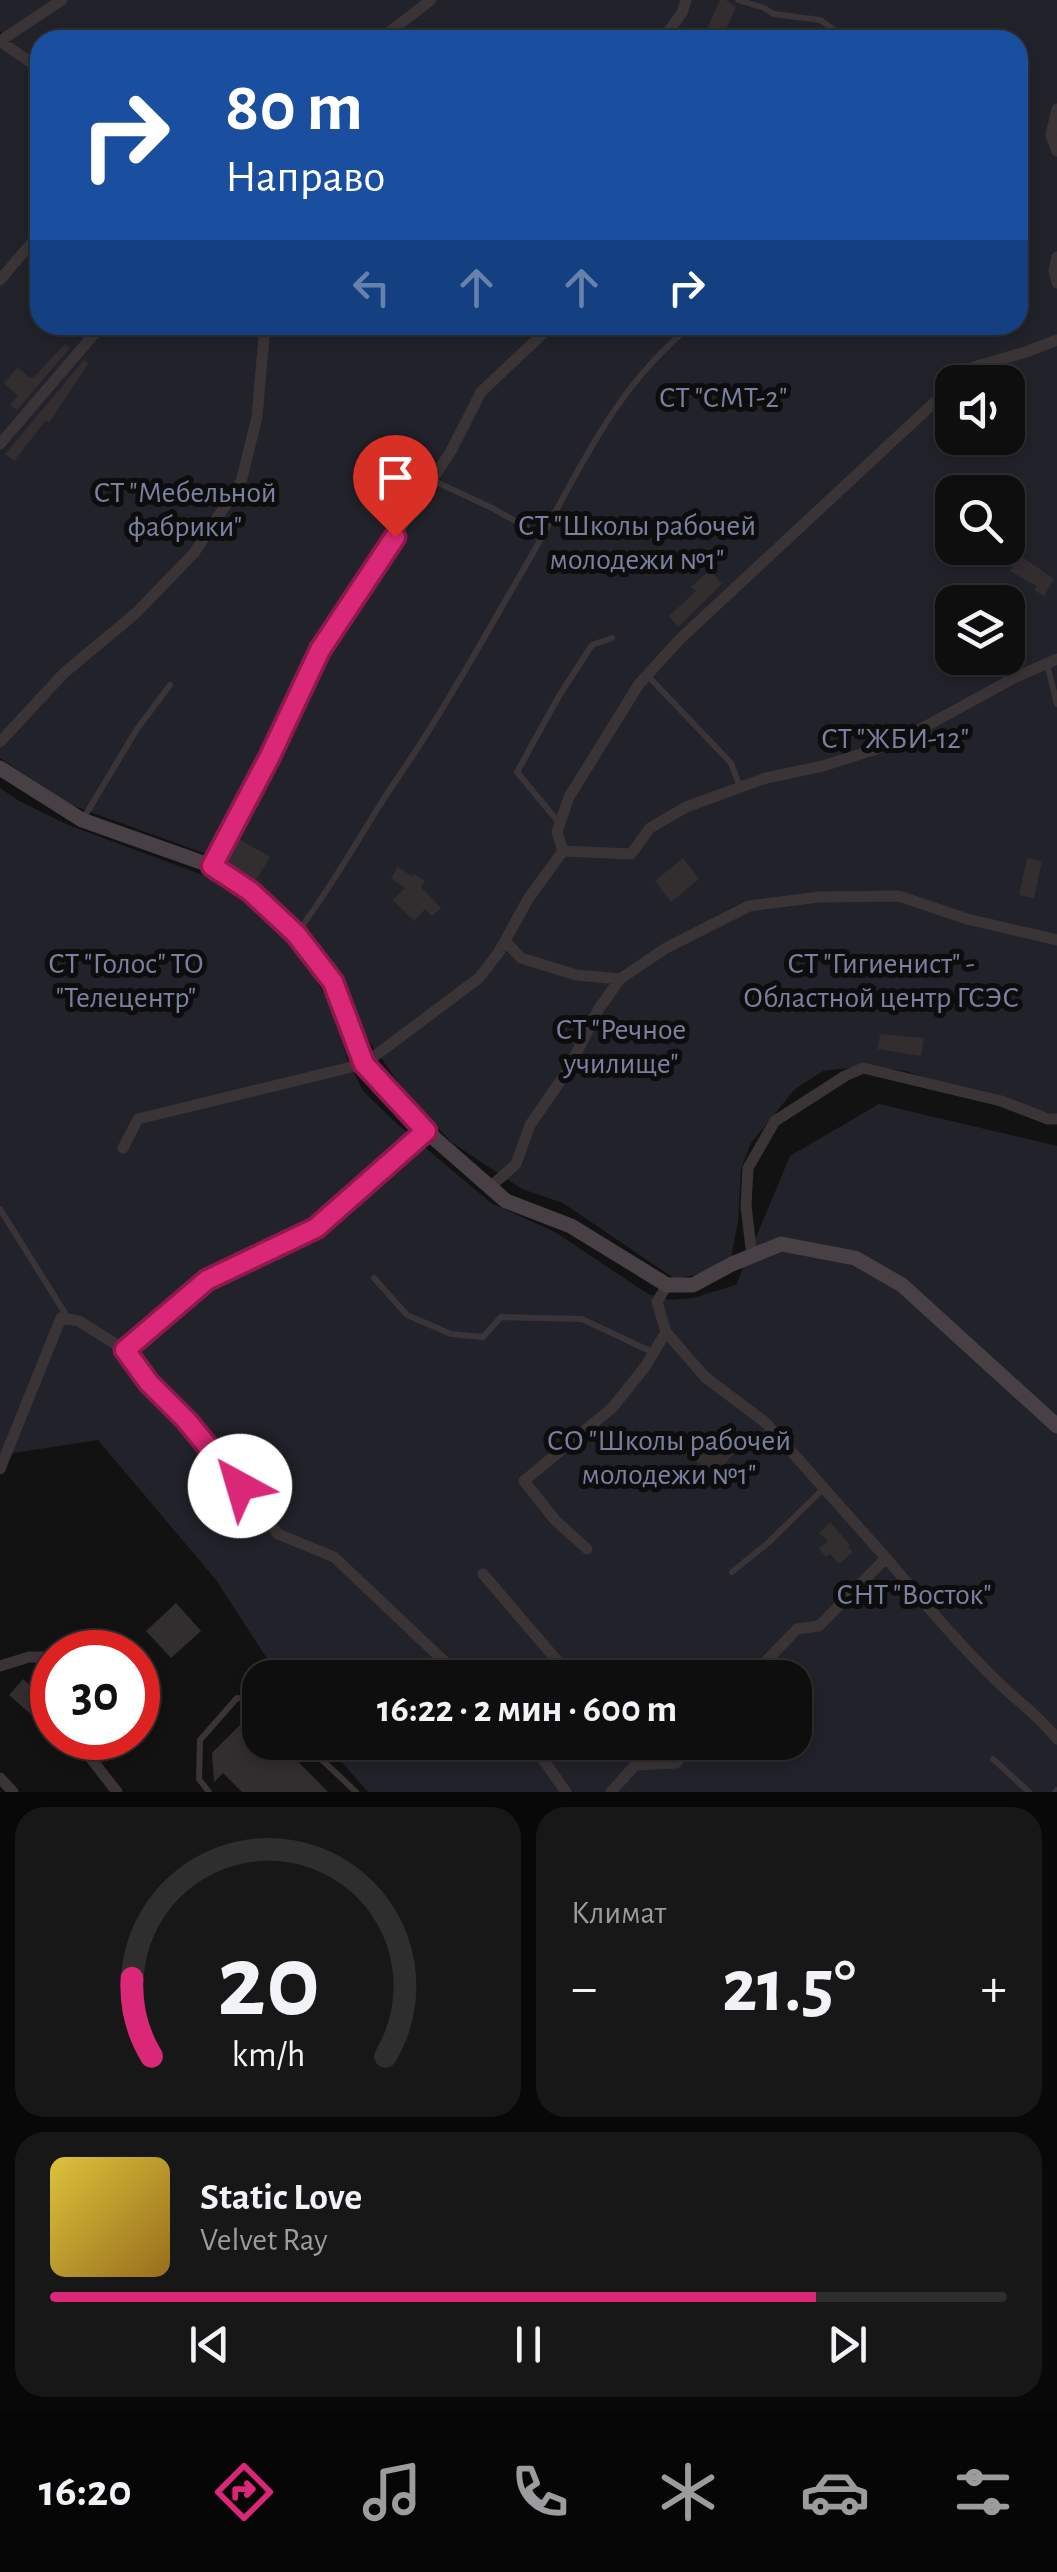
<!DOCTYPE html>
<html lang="ru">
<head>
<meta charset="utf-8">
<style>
	body { margin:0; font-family:"Alegreya Sans",sans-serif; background:#171717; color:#f1f3f6; height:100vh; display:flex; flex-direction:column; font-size:38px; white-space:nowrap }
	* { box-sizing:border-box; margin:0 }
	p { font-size:32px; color:#9b9c9e }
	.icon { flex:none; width:55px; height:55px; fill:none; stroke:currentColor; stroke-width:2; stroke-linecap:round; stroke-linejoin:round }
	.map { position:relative; height:1792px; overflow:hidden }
	.panel { display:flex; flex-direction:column; gap:15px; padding:15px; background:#080808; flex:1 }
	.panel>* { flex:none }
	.guide { position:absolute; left:30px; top:30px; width:998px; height:305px; border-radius:30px; box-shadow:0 5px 15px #0003,0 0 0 2px #2e2e2e; background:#1a4fa0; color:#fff; overflow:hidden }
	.buttons { position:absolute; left:935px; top:365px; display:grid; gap:20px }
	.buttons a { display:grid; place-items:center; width:90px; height:90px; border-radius:20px; background:#0e0e0e; box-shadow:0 5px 15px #0003,0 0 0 2px #2e2e2e; font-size:50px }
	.speed { position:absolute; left:30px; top:1630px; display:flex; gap:20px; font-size:50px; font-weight:700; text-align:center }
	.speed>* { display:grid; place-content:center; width:130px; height:130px; border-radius:50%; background:#0e0e0e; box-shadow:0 5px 15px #0003,0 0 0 2px #2e2e2e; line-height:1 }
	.speed .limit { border:15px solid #d22; background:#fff; color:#111 }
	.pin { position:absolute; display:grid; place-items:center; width:85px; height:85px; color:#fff; margin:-102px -42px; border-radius:50% 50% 50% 0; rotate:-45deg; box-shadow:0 0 10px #0007 }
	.pin .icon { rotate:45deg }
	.me { position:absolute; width:110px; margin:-55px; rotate:321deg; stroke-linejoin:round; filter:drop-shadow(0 0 8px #0008) }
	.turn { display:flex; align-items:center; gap:35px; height:210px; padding:0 30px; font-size:45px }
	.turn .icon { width:130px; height:130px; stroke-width:2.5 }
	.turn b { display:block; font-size:70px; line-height:85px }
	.lanes { display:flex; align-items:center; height:95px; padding:0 30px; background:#0003; justify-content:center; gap:50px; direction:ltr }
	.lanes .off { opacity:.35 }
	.big { font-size:75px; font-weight:600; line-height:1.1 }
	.panel .tile { flex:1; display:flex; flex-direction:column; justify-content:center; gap:15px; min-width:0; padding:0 35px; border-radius:30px; background:#171717 }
	.panel .dial { align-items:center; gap:0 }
	.dial svg { height:260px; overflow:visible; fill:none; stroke:#2e2e2e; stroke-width:7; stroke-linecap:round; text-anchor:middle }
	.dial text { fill:#f1f3f6; stroke:none }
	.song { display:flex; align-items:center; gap:30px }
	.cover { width:120px; height:120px; border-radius:15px; background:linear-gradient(135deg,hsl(50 70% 55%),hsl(40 70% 35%)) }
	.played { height:10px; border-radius:5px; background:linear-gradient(90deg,#db2777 80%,#2e2e2e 80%) }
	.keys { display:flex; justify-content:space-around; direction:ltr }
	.heat { display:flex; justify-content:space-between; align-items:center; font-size:55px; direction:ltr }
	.panel .tiles { flex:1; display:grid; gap:15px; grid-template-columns:1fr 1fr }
	.tile:last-child { grid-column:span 2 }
	.trip { position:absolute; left:242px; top:1660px; width:570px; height:100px; border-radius:30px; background:#0e0e0e; box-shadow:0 5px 15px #0003,0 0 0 2px #2e2e2e; font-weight:600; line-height:100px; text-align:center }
	.tab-bar { display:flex; height:160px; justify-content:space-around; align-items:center; background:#060606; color:#9b9c9e }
	.tab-bar .icon { width:70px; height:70px }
	.tab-bar .selected { color:#db2777 }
	.tab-bar b { font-size:45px; color:#f1f3f6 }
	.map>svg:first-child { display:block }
	.green { fill:#22222b; fill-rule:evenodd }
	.building { fill:#322e30 }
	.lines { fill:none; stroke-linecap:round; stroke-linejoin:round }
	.lane { stroke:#3a3437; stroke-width:6 }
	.street { stroke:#3a3437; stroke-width:11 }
	.secondary { stroke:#484044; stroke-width:15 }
	.route-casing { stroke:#8e194d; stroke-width:25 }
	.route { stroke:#db2777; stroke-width:18 }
	.labels { text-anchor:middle; stroke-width:10; stroke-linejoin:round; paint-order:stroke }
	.park-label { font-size:30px; fill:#7980a0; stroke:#0e0d0d }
</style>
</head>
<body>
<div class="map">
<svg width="1057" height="1792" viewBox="0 0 1057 1792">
	<rect width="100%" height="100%" fill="#131212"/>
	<!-- green -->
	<path class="green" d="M0,0H1057V1115L954,1089L906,1071L863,1066L823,1071L795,1089L751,1143L741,1169L738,1221L731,1258L704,1273L675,1279L563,1203L522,1189L451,1142L403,1089L364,1034L352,1006L318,941L300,921L209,855L71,805L0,758V48L11,42L0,31ZM40,40H1018V325H40ZM952,382H1008V438H952ZM952,492H1008V548H952ZM952,602H1008V658H952Z
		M0,788L19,801L66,824L208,877L269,918L308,967L331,1006L347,1058L363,1091L396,1123L491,1203L555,1232L648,1294L670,1300L693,1298L736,1285L790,1156L879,1104L1057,1146V1792H368L325,1743L795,1742V1678L279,1677L216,1580L98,1440L0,1455Z"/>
	<!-- building -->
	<path class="building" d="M720,0H726L736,7L721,40H715L704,35Z
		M65,344L70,348L17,410L10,405L18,396L4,383L18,367L30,378L34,377Z
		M84,360L88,364L49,423L46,420L14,461L5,454Z
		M1019,555L1054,579L1044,596L1034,590L1037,586L1010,571Z
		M710,570L722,584L678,627L669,616L696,591L691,587Z
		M237,838L270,857L256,880L225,861Z
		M683,858L699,879L671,902L655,881Z
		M1027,858L1042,861L1034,898L1019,895Z
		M398,867L413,877L414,874L425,881L421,887L441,908L432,916L425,909L414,921L393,900L405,888L391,878Z
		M880,1034L924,1038L921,1056L878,1049Z
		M728,1438L739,1446L716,1476L696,1461L705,1450L714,1457Z
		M830,1522L850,1545L848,1547L853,1552L839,1564L830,1554L826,1557L819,1548L828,1541L819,1533Z
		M176,1603L201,1631L171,1658L146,1631Z
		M23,1679L52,1704V1733L9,1695Z
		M256,1709L260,1710V1742H279L328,1792H242L223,1773L214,1782L212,1753Z"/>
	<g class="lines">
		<!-- lane -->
		<path class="lane" d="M738,0L764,8L774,14L820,20L849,40
			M432,480L492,508L542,536
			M1047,664L1057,704
			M648,676L731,763L740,787
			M83,819L137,729L170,685
			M560,824L517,772L559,696L592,645L612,638
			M297,933C330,889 354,846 383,800C394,783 406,766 417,749C457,688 492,623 529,560C578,474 612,389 692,325
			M0,1209L68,1318
			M374,1278L407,1315L451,1334L483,1337L501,1317L582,1319L652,1352
			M732,1572L768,1543L823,1489
			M303,1742L356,1792
			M993,1759L1029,1792
			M209,1792L199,1779L200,1740L237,1698L256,1700L260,1703
			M1055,1792L1057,1790"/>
		<!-- street -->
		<path class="street" d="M379,40L431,0
			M662,40L682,13L686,0
			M0,41L62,0
			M0,41L40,69
			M1057,109L1051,135L1057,151
			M1057,257L1054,271L1057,283
			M0,280L40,233
			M957,382L974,367L1026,352L1057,340
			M0,444L102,325
			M0,742L64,673L136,613L194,553L241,482L257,417L265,325
			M563,851L557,832L569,797L639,684L680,639L952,386
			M212,866L270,756L320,650L451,451L481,392L552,325
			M505,941L521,958L576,975L620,979L666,948L749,906L819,897L899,896L967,919L1057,940
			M123,1148L138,1119L364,1064L479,978L499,952L528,899L563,851L631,854L650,828L686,807L766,778L823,766L895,743L1014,678L1057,659
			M490,1187L516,1164L530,1125L568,1070L598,1010L620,979
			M752,1256L746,1206L748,1168L775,1121L845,1076L863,1068L1001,1101L1048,1119H1057
			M667,1285L657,1302L666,1332L705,1377L766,1423L886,1558L819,1626L797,1629L750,1678
			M125,1350L207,1280L316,1228L426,1131
			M0,1469L61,1318L79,1321L125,1350L149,1383L187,1421L278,1534L334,1557L462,1678
			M587,1549L555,1520L524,1481L612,1408L645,1367L666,1332
			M886,1558C923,1601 960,1646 1001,1685C1020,1703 1041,1718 1057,1739
			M483,1574L572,1678
			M0,1666L29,1657H52
			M75,1738L117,1792
			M527,1742L542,1758L566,1792
			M625,1742L645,1765
			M0,1778L13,1792
			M611,1792L635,1765L676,1763L693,1742"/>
		<!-- secondary -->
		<path class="secondary" d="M0,768L82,820L212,866L249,891L296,934L333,983L364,1064L426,1131L506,1201L571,1226L667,1285H693L732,1264L781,1244L855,1258L902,1285L1057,1426"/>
	</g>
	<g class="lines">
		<!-- route casing -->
		<g class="route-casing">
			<path id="route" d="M240,1486L187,1421L149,1383L125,1350L207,1280L316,1228L426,1131L364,1064L333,982L296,934L250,891L212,866L270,756L320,650L395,537"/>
		</g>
		<!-- route -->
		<use href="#route" class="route"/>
	</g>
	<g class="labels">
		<!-- park labels -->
		<g class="park-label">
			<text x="723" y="407">СТ "СМТ-2"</text>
			<text x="185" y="502">СТ "Мебельной<tspan x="185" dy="34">фабрики"</tspan></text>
			<text x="637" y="535">СТ "Школы рабочей<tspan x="637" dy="34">молодежи №1"</tspan></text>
			<text x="895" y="748">СТ "ЖБИ-12"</text>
			<text x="126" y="973">СТ "Голос" ТО<tspan x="126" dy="34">"Телецентр"</tspan></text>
			<text x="881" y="973">СТ "Гигиенист" -<tspan x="881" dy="34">Областной центр ГСЭС</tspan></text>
			<text x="621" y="1039">СТ "Речное<tspan x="621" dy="34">училище"</tspan></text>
			<text x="669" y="1450">СО "Школы рабочей<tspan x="669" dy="34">молодежи №1"</tspan></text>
			<text x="914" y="1604">СНТ "Восток"</text>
		</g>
	</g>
</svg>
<div class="buttons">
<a><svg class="icon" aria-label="sound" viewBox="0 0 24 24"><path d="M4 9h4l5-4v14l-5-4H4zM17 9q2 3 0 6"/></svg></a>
<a><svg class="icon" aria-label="search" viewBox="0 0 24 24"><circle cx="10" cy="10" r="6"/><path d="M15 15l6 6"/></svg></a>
<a><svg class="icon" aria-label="layers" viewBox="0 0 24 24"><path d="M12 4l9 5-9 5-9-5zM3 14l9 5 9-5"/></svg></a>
</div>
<div class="speed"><div class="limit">30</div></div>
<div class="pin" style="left:395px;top:537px;background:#d93025"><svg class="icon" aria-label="arrive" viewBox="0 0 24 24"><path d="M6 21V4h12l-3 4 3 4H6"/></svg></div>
<svg class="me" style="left:240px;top:1486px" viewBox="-20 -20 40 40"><circle r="19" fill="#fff"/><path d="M0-13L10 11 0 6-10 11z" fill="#db2777"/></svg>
<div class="trip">16:22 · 2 мин · 600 m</div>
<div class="guide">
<div class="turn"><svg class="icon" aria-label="right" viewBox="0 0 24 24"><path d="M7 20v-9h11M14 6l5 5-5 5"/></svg><div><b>80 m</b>Направо</div></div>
<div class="lanes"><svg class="icon off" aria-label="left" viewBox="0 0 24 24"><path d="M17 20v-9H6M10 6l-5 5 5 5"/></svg><svg class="icon off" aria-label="ahead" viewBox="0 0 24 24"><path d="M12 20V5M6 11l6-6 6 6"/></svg><svg class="icon off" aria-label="ahead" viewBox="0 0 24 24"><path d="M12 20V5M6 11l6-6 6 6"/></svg><svg class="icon" aria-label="right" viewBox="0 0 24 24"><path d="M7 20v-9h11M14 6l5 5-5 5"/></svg></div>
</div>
</div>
<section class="panel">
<div class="tiles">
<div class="tile dial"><svg viewBox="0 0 100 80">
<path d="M14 69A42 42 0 1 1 86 69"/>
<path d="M14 69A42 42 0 0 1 8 45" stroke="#db2777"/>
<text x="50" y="56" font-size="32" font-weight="700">20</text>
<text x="50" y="72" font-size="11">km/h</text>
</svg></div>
<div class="tile"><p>Климат</p>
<div class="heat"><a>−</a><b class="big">21.5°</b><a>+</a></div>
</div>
<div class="tile">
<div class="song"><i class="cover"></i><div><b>Static Love</b><p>Velvet Ray</p></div></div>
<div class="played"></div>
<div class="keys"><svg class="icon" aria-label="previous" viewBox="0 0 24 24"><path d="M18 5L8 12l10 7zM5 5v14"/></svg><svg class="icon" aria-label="pause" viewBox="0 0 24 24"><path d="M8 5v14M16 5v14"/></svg><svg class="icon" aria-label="next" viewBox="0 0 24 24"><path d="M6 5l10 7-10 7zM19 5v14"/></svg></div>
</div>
</div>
</section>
<nav class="tab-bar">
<b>16:20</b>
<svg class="icon selected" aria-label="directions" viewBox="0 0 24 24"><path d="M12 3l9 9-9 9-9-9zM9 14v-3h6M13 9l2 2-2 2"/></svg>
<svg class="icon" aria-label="music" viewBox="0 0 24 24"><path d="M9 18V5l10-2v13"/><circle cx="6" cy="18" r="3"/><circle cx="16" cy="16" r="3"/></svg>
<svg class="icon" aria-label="phone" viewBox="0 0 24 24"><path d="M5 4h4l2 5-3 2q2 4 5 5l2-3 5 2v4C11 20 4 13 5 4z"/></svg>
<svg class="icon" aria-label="climate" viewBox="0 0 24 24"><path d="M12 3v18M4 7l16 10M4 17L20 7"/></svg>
<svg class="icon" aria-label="car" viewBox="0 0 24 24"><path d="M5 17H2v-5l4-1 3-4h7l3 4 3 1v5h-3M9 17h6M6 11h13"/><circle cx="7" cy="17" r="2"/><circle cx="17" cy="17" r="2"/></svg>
<svg class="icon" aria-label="filters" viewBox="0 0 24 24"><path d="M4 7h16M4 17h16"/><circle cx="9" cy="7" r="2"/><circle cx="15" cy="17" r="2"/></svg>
</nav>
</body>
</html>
